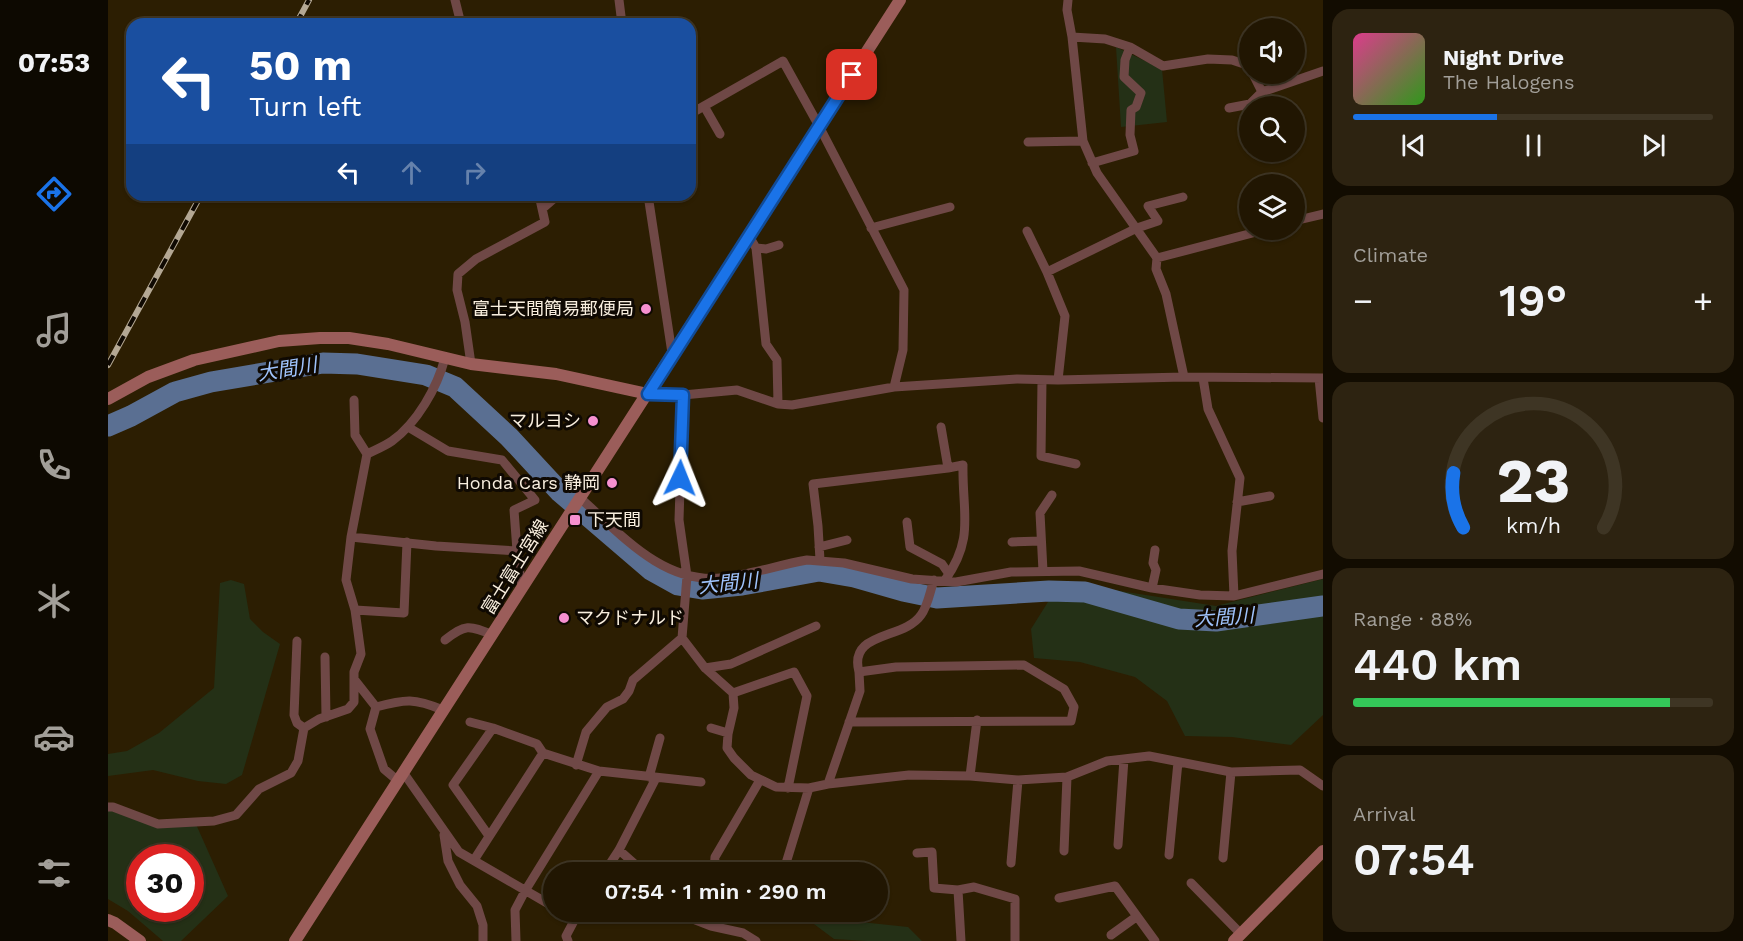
<!DOCTYPE html>
<html lang="en">
<head>
<meta charset="utf-8">
<style>
	body { margin:0; font-family:"Work Sans","Noto Sans JP",sans-serif; background:#2d2311; color:#f1f3f6; height:100vh; display:flex; flex-direction:column; font-size:22px; white-space:nowrap }
	* { box-sizing:border-box; margin:0 }
	p { font-size:20px; color:#a29f99 }
	.icon { flex:none; width:33px; height:33px; fill:none; stroke:currentColor; stroke-width:2; stroke-linecap:round; stroke-linejoin:round }
	.map { position:relative; flex:1; overflow:hidden }
	.details { display:flex; flex-direction:column; gap:9px; padding:9px; background:#120c01; width:420px }
	.details>* { flex:none }
	.banner { position:absolute; left:18px; top:18px; width:570px; height:183px; border-radius:18px; box-shadow:0 2px 4px #0004,0 0 0 2px #3e3524; background:#1a4fa0; color:#fff; overflow:hidden }
	.fabs { position:absolute; left:1131px; top:18px; display:grid; gap:12px }
	.fabs a { display:grid; place-items:center; width:66px; height:66px; border-radius:50%; background:#211602; box-shadow:0 2px 4px #0004,0 0 0 2px #3e3524; font-size:30px }
	.speed { position:absolute; left:18px; top:844px; display:flex; gap:12px; font-size:30px; font-weight:700; text-align:center }
	.speed>* { display:grid; place-content:center; width:78px; height:78px; border-radius:50%; background:#211602; box-shadow:0 2px 4px #0004,0 0 0 2px #3e3524; line-height:1 }
	.speed .limit { border:9px solid #d22; background:#fff; color:#111 }
	.pin { position:absolute; display:grid; place-items:center; width:51px; height:51px; color:#fff; margin:-26px; border-radius:12px; box-shadow:0 3px 9px #0006 }
	.me { position:absolute; width:66px; margin:-33px; rotate:2deg; stroke-linejoin:round; filter:drop-shadow(0 0 4px #0008) }
	.turn { display:flex; align-items:center; gap:21px; height:126px; padding:0 24px; font-size:27px }
	.turn .icon { width:78px; height:78px; stroke-width:2.5 }
	.turn b { display:block; font-size:42px; line-height:51px }
	.lanes { display:flex; align-items:center; height:57px; padding:0 24px; background:#0003; justify-content:center; gap:30px; direction:ltr }
	.lanes .off { opacity:.35 }
	.big { font-size:45px; font-weight:600; line-height:1.1 }
	.details .widget { flex:1; display:flex; flex-direction:column; justify-content:center; gap:9px; min-width:0; padding:0 21px; border-radius:18px; background:#2d2311 }
	.details .dial { align-items:center; gap:0 }
	.dial svg { height:156px; overflow:visible; fill:none; stroke:#3e3524; stroke-width:7; stroke-linecap:round; text-anchor:middle }
	.dial text { fill:#f1f3f6; stroke:none }
	.song { display:flex; align-items:center; gap:18px }
	.cover { width:72px; height:72px; border-radius:9px; background:linear-gradient(135deg,hsl(330 70% 55%),hsl(110 70% 35%)) }
	.played { height:6px; border-radius:3px; background:linear-gradient(90deg,#1a73e8 40%,#3e3524 40%) }
	.keys { display:flex; justify-content:space-around; direction:ltr }
	.heat { display:flex; justify-content:space-between; align-items:center; font-size:33px; direction:ltr }
	.charge { height:9px; border-radius:4px; background:linear-gradient(90deg,#34c759 88%,#3e3524 0) }
	.trip { position:absolute; left:435px; top:862px; width:345px; height:60px; border-radius:30px; background:#211602; box-shadow:0 2px 4px #0004,0 0 0 2px #3e3524; font-weight:600; line-height:60px; text-align:center }
	main { display:flex; flex:1; min-height:0 }
	.menu { display:flex; flex-direction:column; width:108px; justify-content:space-around; align-items:center; background:#0d0901; color:#a29f99 }
	.menu .icon { width:42px; height:42px }
	.menu .selected { color:#1a73e8 }
	.menu b { font-size:27px; color:#f1f3f6 }
	.map>svg:first-child { display:block }
	.green { fill:#243016; fill-rule:evenodd }
	.lines { fill:none; stroke-linecap:round; stroke-linejoin:round }
	.river { stroke:#5a6f92; stroke-width:21 }
	.street { stroke:#6f4846; stroke-width:9 }
	.secondary { stroke:#9b5d5a; stroke-width:12 }
	.rail-casing { stroke:#b4a894; stroke-width:6 }
	.rail { stroke:#0f0902; stroke-width:4; stroke-dasharray:11; stroke-linecap:butt }
	.route-casing { stroke:#114b97; stroke-width:15 }
	.route { stroke:#1a73e8; stroke-width:10 }
	.poi-dot { fill:#f690d0; stroke:#0f0902; stroke-width:2 }
	.labels { text-anchor:middle; stroke-width:6; stroke-linejoin:round; paint-order:stroke }
	.poi-label { font-size:18px; fill:#f8eede; stroke:#0f0902; text-anchor:end }
	.street-label { font-size:18px; fill:#f8eede; stroke:#0f0902 }
	.water-label { font-size:20px; font-style:italic; fill:#9fc3fc; stroke:#0f0902 }
</style>
</head>
<body>
<main>
<nav class="menu">
<b>07:53</b>
<svg class="icon selected" aria-label="directions" viewBox="0 0 24 24"><path d="M12 3l9 9-9 9-9-9zM9 14v-3h6M13 9l2 2-2 2"/></svg>
<svg class="icon" aria-label="music" viewBox="0 0 24 24"><path d="M9 18V5l10-2v13"/><circle cx="6" cy="18" r="3"/><circle cx="16" cy="16" r="3"/></svg>
<svg class="icon" aria-label="phone" viewBox="0 0 24 24"><path d="M5 4h4l2 5-3 2q2 4 5 5l2-3 5 2v4C11 20 4 13 5 4z"/></svg>
<svg class="icon" aria-label="climate" viewBox="0 0 24 24"><path d="M12 3v18M4 7l16 10M4 17L20 7"/></svg>
<svg class="icon" aria-label="car" viewBox="0 0 24 24"><path d="M5 17H2v-5l4-1 3-4h7l3 4 3 1v5h-3M9 17h6M6 11h13"/><circle cx="7" cy="17" r="2"/><circle cx="17" cy="17" r="2"/></svg>
<svg class="icon" aria-label="filters" viewBox="0 0 24 24"><path d="M4 7h16M4 17h16"/><circle cx="9" cy="7" r="2"/><circle cx="15" cy="17" r="2"/></svg>
</nav>
<div class="map">
<svg width="1215" height="941" viewBox="0 0 1215 941">
	<rect width="100%" height="100%" fill="#2c1e02"/>
	<!-- green -->
	<path class="green" d="M1008,47L1054,69L1059,122L1013,127Z
		M1215,579V715L1183,745L1124,737L1077,736L1059,701L1027,677L972,662L926,658L923,629L945,594L961,583L1108,606Z
		M123,580L136,584L142,619L155,632L172,644L134,775L118,784L90,781L45,770L0,776V754L19,751L51,733L106,688L112,583Z
		M0,807L50,824L87,822L120,896L73,941H55L20,911L0,899ZM32,858H82V909H32Z
		M690,912H728L743,921L800,927L814,941H759L726,939Z"/>
	<g class="lines">
		<!-- river -->
		<path class="river" d="M0,426L23,416L67,392L103,382L215,363L249,364L318,375L347,387L401,437L452,492L543,570L570,585L594,589L634,585L711,571L746,577L795,591L829,598L941,591L977,592L1071,619L1108,621L1215,606"/>
		<!-- street -->
		<path class="street" d="M347,0L353,24
			M511,0L514,24
			M960,0L959,10L964,37L975,141L989,173L1049,258L1048,269L1058,294L1076,377
			M964,37L997,39L1022,47L1055,66L1100,59L1124,60L1142,66
			M1145,74L1154,92
			M596,106L612,134
			M1121,108L1142,104L1154,92L1215,71
			M582,114L675,61L711,126L796,290L795,350L786,387
			M920,142L975,141
			M984,163L1026,151L1022,135L1023,110L1028,107L1033,93L1016,77L1017,60L1022,47
			M540,195L564,353
			M435,208L450,195
			M1186,221L1215,214
			M763,228L842,207
			M919,231L939,272L1029,228L1050,221L1040,206L1075,197
			M641,236L648,248L658,344L669,360L670,404
			M648,248L658,249L671,245
			M1049,258L1156,230
			M939,272L957,316L950,380
			M363,364L357,322L349,290L350,274L368,259L437,222L431,195
			M1095,378L1100,409L1132,478L1124,551L1126,596
			M1211,378L1215,418
			M934,380L933,456L968,464
			M540,394L575,395L629,390L670,404L684,405L786,387L909,379L950,380L1076,377L1215,378
			M575,395L571,520L579,576L574,638L597,668L625,693L626,708L620,734L619,748L626,758L643,775L668,787L701,788L720,784L801,775L862,776L910,780L959,777L999,761L1041,756L1123,772L1192,770L1215,786
			M246,400L247,435L259,454
			M300,427L340,451L394,460L427,500L406,510L409,551L414,589
			M833,427L840,468L855,465C854,513 867,538 837,580
			M472,498C512,533 554,584 613,578C642,575 670,565 699,560L736,563L804,579L848,582L903,572L971,571L1044,588L1092,595L1126,596L1215,574
			M1129,502L1162,496
			M799,522L802,547L834,564L841,574
			M243,537L328,546L409,551
			M904,542L933,541
			M711,547L739,540
			M712,560L710,526L705,484L840,468
			M935,571L932,513L944,495
			M1044,588L1048,570L1045,563L1047,550
			M247,610L296,613L299,542
			M337,640C357,624 361,625 385,635
			M189,641L186,715L189,723L196,728
			M217,657L218,717
			M597,668L623,664L708,626
			M751,672C740,631 796,640 813,615C820,606 822,591 826,580
			M246,679L268,707C298,699 306,698 335,710
			M625,693L686,672L699,696L680,788
			M268,707L262,729L276,769L289,780
			M362,722L385,728L429,744L435,753
			M603,728L620,733
			M468,765L478,732L488,720L499,707L515,699L521,691L525,680L574,638
			M295,772L351,852L446,907
			M862,776L869,720
			M541,777L552,738
			M720,784L752,691L751,672L788,667L916,665L956,689L966,707L963,721L741,722
			M0,807H5L50,824L106,821L128,815L151,789L183,773L190,761L196,728L211,719L240,709L246,702V672L253,654L247,610L238,580L243,537L259,454C267,450 277,446 284,441C309,423 329,388 337,358
			M336,835L340,861L352,885L369,906L375,925V941
			M381,836L345,785L385,728
			M1010,845L1016,759
			M511,850L537,873
			M956,851L959,777
			M809,853L824,852L826,888L850,890L853,941
			M1061,855L1070,762
			M1115,858L1123,772
			M366,860L435,753L491,771L593,782
			M903,863L910,780
			M496,873L511,850L548,778
			M606,873L607,857L652,780
			M675,873L701,788
			M1083,883L1132,933
			M850,890L866,887L907,899V941
			M951,898L1007,886L1047,941
			M455,912L467,919L472,912
			M567,912L603,926L604,912
			M603,926L635,933L648,941
			M1003,935L1028,917
			M408,941L407,910L417,891L491,771
			M460,941L458,936L467,919"/>
		<!-- secondary -->
		<path class="secondary" d="M0,399L40,377L86,360L171,341L212,338H241L280,344L363,364L448,374L540,394
			M0,920L7,923L32,941
			M187,941L792,0
			M1126,941L1215,851"/>
		<!-- rail casing -->
		<g class="rail-casing">
			<path id="rail" d="M188,24L201,0
				M0,365L93,195"/>
		</g>
		<!-- rail -->
		<use href="#rail" class="rail"/>
	</g>
	<g class="lines">
		<!-- route casing -->
		<g class="route-casing">
			<path id="route" d="M572,478L575,395L540,394L744,75"/>
		</g>
		<!-- route -->
		<use href="#route" class="route"/>
	</g>
	<!-- markers -->
	<g class="poi-dot">
		<circle cx="538" cy="309" r="6"/>
		<circle cx="485" cy="421" r="6"/>
		<circle cx="504" cy="483" r="6"/>
		<rect x="461" y="514" width="12" height="12" rx="3"/>
		<circle cx="456" cy="618" r="6"/>
	</g>
	<g class="labels">
		<!-- poi labels -->
		<g class="poi-label">
			<text x="526" y="315">富士天間簡易郵便局</text>
			<text x="473" y="427">マルヨシ</text>
			<text x="492" y="489">Honda Cars 静岡</text>
			<text x="479" y="526" text-anchor="start">下天間</text>
			<text x="468" y="624" text-anchor="start">マクドナルド</text>
		</g>
		<!-- street labels -->
		<g class="street-label">
			<text transform="translate(407 567) rotate(-58)" y="6">富士富士宮線</text>
		</g>
		<!-- water labels -->
		<g class="water-label">
			<text transform="translate(179 369) rotate(-9)" y="7">大間川</text>
			<text transform="translate(620 583) rotate(-6)" y="7">大間川</text>
			<text transform="translate(1116 617) rotate(-4)" y="7">大間川</text>
		</g>
	</g>
</svg>
<div class="fabs">
<a><svg class="icon" aria-label="sound" viewBox="0 0 24 24"><path d="M4 9h4l5-4v14l-5-4H4zM17 9q2 3 0 6"/></svg></a>
<a><svg class="icon" aria-label="search" viewBox="0 0 24 24"><circle cx="10" cy="10" r="6"/><path d="M15 15l6 6"/></svg></a>
<a><svg class="icon" aria-label="layers" viewBox="0 0 24 24"><path d="M12 4l9 5-9 5-9-5zM3 14l9 5 9-5"/></svg></a>
</div>
<div class="speed"><div class="limit">30</div></div>
<div class="pin" style="left:744px;top:75px;background:#d93025"><svg class="icon" aria-label="arrive" viewBox="0 0 24 24"><path d="M6 21V4h12l-3 4 3 4H6"/></svg></div>
<svg class="me" style="left:572px;top:478px" viewBox="-20 -20 40 40"><path d="M0-17L14 15 0 8-14 15z" fill="#1a73e8" stroke="#fff" stroke-width="4"/></svg>
<div class="trip">07:54 · 1 min · 290 m</div>
<div class="banner">
<div class="turn"><svg class="icon" aria-label="left" viewBox="0 0 24 24"><path d="M17 20v-9H6M10 6l-5 5 5 5"/></svg><div><b>50 m</b>Turn left</div></div>
<div class="lanes"><svg class="icon" aria-label="left" viewBox="0 0 24 24"><path d="M17 20v-9H6M10 6l-5 5 5 5"/></svg><svg class="icon off" aria-label="ahead" viewBox="0 0 24 24"><path d="M12 20V5M6 11l6-6 6 6"/></svg><svg class="icon off" aria-label="right" viewBox="0 0 24 24"><path d="M7 20v-9h11M14 6l5 5-5 5"/></svg></div>
</div>
</div>
<section class="details">
<div class="widget">
<div class="song"><i class="cover"></i><div><b>Night Drive</b><p>The Halogens</p></div></div>
<div class="played"></div>
<div class="keys"><svg class="icon" aria-label="previous" viewBox="0 0 24 24"><path d="M18 5L8 12l10 7zM5 5v14"/></svg><svg class="icon" aria-label="pause" viewBox="0 0 24 24"><path d="M8 5v14M16 5v14"/></svg><svg class="icon" aria-label="next" viewBox="0 0 24 24"><path d="M6 5l10 7-10 7zM19 5v14"/></svg></div>
</div>
<div class="widget"><p>Climate</p>
<div class="heat"><a>−</a><b class="big">19°</b><a>+</a></div>
</div>
<div class="widget dial"><svg viewBox="0 0 100 80">
<path d="M14 69A42 42 0 1 1 86 69"/>
<path d="M14 69A42 42 0 0 1 9 41" stroke="#1a73e8"/>
<text x="50" y="56" font-size="32" font-weight="700">23</text>
<text x="50" y="72" font-size="11">km/h</text>
</svg></div>
<div class="widget"><p>Range · 88%</p><b class="big">440 km</b><div class="charge"></div></div>
<div class="widget"><p>Arrival</p><b class="big">07:54</b></div>
</section>
</main>
</body>
</html>
